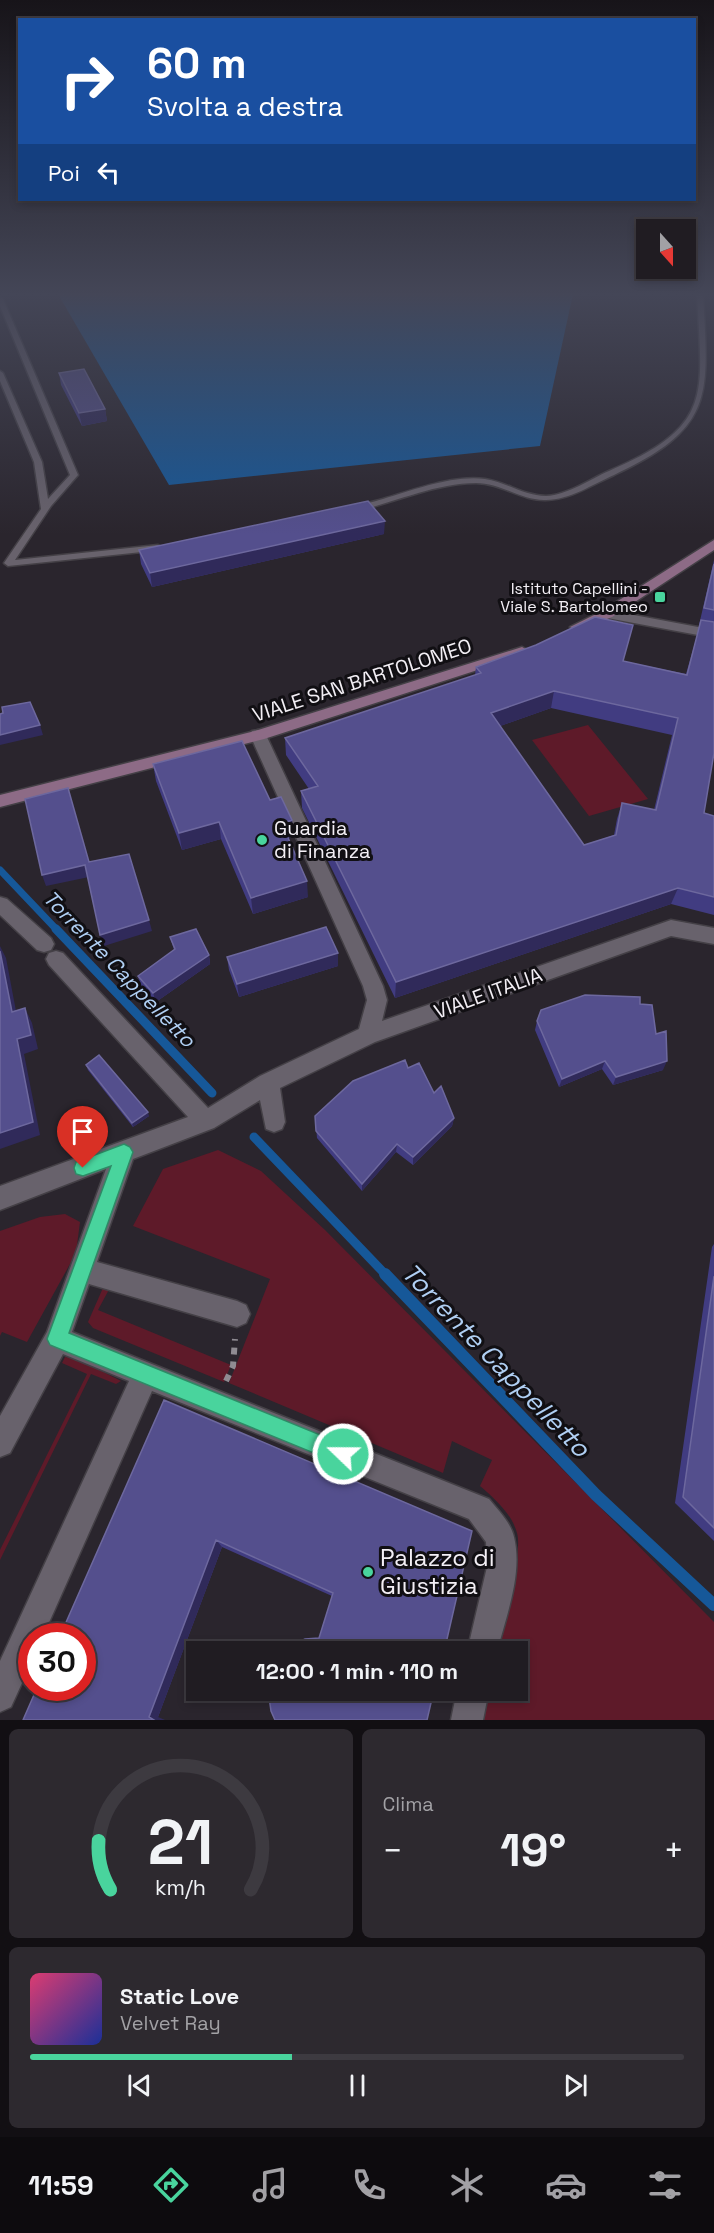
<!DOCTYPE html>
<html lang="it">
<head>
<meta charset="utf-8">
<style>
	body { margin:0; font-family:"Space Grotesk",sans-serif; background:#2d292f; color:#f1f3f6; height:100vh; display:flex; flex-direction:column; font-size:22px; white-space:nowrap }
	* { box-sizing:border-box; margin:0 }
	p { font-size:20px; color:#a2a1a5 }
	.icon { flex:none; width:33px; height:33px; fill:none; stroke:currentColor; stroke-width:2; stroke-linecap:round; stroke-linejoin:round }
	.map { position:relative; height:1720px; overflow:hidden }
	.sheet { display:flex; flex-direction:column; gap:9px; padding:9px; background:#120f13; flex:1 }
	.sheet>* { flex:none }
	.hud { position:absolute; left:18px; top:18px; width:678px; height:183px; border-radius:0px; box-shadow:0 3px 9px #0003,0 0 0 2px #3d3a40; background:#1a4fa0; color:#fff; overflow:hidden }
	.needle { width:39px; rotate:159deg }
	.fabs { position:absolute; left:636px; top:219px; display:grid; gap:12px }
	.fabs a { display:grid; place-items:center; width:60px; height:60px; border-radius:0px; background:#201c22; box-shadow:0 3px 9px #0003,0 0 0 2px #3d3a40; font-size:30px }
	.speed { position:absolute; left:18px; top:1623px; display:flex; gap:12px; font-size:30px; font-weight:700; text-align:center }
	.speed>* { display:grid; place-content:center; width:78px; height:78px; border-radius:50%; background:#201c22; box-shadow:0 3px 9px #0003,0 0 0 2px #3d3a40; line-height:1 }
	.speed .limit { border:9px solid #d22; background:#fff; color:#111 }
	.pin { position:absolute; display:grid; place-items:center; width:51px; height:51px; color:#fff; margin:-62px -26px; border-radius:50% 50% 50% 0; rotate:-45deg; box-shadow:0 0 6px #0007 }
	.pin .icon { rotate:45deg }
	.me { position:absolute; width:66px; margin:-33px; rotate:292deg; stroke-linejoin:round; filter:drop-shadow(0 0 4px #0008) }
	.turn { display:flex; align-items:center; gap:21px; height:126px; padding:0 30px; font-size:27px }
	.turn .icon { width:78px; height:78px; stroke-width:2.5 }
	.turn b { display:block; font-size:42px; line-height:51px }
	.then { display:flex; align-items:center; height:57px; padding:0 30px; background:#0003; gap:12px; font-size:22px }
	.big { font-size:45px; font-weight:800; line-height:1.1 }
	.sheet .widget { flex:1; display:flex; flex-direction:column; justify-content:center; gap:9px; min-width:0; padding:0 21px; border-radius:9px; background:#2d292f }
	.sheet .dial { align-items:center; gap:0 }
	.dial svg { height:156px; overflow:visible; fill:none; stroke:#3d3a40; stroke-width:7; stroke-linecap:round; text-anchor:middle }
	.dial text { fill:#f1f3f6; stroke:none }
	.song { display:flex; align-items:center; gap:18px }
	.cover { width:72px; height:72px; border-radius:9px; background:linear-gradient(135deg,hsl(340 70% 55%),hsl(230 70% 35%)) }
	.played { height:6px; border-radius:3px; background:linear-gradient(90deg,#49d49d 40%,#3d3a40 40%) }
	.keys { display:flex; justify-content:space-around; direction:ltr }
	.heat { display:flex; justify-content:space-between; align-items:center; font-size:33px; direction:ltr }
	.sheet .tiles { flex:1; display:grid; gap:9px; grid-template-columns:1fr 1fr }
	.widget:last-child { grid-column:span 2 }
	.trip { position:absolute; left:186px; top:1641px; width:342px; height:60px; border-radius:0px; background:#201c22; box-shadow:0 3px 9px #0003,0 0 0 2px #3d3a40; font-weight:800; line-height:60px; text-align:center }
	.tabs { display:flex; height:96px; justify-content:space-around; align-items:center; background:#0d0b0e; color:#a2a1a5 }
	.tabs .icon { width:42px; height:42px }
	.tabs .on { color:#49d49d }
	.tabs b { font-size:27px; color:#f1f3f6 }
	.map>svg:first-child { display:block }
	.green { fill:#5e1a29 }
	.water { fill:#165899 }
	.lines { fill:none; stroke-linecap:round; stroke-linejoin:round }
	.stream-far2 { stroke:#165899; stroke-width:7 }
	.stream-far1 { stroke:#165899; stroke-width:9 }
	.stream { stroke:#165899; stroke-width:12 }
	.service-casing { stroke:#444046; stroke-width:3 }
	.minor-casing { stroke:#444046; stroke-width:3 }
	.secondary-casing { stroke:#444046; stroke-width:3 }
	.path { stroke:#8f8b92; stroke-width:6; stroke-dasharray:7 7; stroke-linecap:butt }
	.service { fill:#68626c; fill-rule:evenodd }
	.minor { fill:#68626c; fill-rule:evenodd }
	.secondary { fill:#8d6b86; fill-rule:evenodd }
	.wall { fill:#413c81; fill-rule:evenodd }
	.shaded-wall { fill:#302a5a }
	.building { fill:#544f8d; stroke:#6d689e; stroke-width:1.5; fill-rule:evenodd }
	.route { fill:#49d49d; stroke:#2f8a66; stroke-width:1.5 }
	.poi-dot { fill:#49d49d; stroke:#110f13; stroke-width:2 }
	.labels { text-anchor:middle; stroke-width:6; stroke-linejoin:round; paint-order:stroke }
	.far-poi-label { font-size:16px; fill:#f3eff5; stroke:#110f13; text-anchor:end }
	.street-label { font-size:20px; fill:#f3eff5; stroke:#110f13 }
	.poi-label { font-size:20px; fill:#f3eff5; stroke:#110f13; text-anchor:start }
	.water-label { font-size:21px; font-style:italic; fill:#b0cff3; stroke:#110f13 }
	.near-poi-label { font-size:24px; fill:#f3eff5; stroke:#110f13; text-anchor:start }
	.near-water-label { font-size:26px; font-style:italic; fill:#b0cff3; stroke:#110f13 }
</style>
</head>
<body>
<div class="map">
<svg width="714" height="1720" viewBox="0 0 714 1720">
	<rect width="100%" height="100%" fill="#2a252d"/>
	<!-- green -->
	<path class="green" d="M588,725L648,799L589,816L532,740Z
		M218,1150L261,1171L325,1230L714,1622V1720H483L489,1691L518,1690V1652L498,1651C503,1629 523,1552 517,1533C512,1514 494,1498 480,1486L492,1460L452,1441L443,1473L229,1383L270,1279L133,1226L163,1169Z
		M65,1214L80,1222L76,1253L27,1342L2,1332L0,1336V1231L40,1217Z
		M106,1281L113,1282L98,1310L231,1365L224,1382L93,1328L88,1322Z
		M65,1357L76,1358L121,1381L116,1384L91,1374L0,1560V1550L87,1374L62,1363Z"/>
	<!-- water -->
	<path class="water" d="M58,294H573L540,446L169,485Z"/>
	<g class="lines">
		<!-- stream-far2 -->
		<path class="stream-far2" d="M0,870L57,930"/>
		<!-- stream-far1 -->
		<path class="stream-far1" d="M56,929L212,1093
			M254,1137L386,1275"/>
		<!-- stream -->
		<path class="stream" d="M385,1274L596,1495L714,1605"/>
		<!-- service casing -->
		<g class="service-casing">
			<path id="service" d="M697,294H703C709,398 714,428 614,475C593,484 570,500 546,500C522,501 501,483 476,483C436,483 396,502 357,511L353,509C361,504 373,502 383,499C414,490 452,475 485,479C506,482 525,496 546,496C568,495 590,479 609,471C714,426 702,396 697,294Z
				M0,297L3,299L78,475L51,506L15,560L158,545L162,548L161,550L8,566L4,563L41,509L34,462L0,381V371L3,373L42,462L48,499L70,475L0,306Z"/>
		</g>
		<!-- minor casing -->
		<g class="minor-casing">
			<path id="minor" d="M607,610L714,630V638L602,617L600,614L602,611Z
				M258,730L264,731L266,735L383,986L387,1000L382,1021L671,920L714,928V944L671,936L375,1042L280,1088L285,1122L282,1129L274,1132L266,1129L260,1100L214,1128L133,1159L97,1262L237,1301L246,1305L250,1314L246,1323L237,1327L89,1284L72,1332L489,1499C498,1510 511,1523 514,1537C523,1574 506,1616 497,1652H467L487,1567L486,1542L469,1519L152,1391L43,1636H32V1661L11,1707L0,1712V1661L129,1381L63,1354L10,1453L0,1457V1416L47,1332L106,1169L0,1210V1186L188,1117L49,965L46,959L49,953L56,951L63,953L208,1108L260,1076L359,1029L367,1000L363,986L250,735L252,731Z
				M0,897L7,899L51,938L54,944L51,950L44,952L37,950L0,915Z
				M457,1690H489L483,1720H451Z"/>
		</g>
		<!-- secondary casing -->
		<g class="secondary-casing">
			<path id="secondary" d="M714,540V550L612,617L577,631L570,627L602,611Z
				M522,647L529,651L527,654L264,739L0,807V795L255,731Z"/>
		</g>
		<!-- path -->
		<path class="path" d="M226,1381L233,1366L235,1339"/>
		<!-- service -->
		<use href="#service" class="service"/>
		<!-- minor -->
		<use href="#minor" class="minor"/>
		<!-- secondary -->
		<use href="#secondary" class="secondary"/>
	</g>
	<!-- wall -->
	<path class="wall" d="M59,373L105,409L107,421L82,426L61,385Z
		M384,534L152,587L141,564L139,550Z
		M714,560V753L704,813L714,816V915L671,904L395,998L302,808L301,791L309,789L286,755L285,738L475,675L476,667L633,625L623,661L686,674L700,625H699ZM551,708L672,735L654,810L622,803L617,819L614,835L584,845L500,726Z
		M153,764L270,800L292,820L293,836L288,839L308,897L253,914L221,839L182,850L156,781Z
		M170,937L209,955L210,964L156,1002L140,985L138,976L174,950Z
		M338,953V966L239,997L229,970L227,957Z
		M640,1004L656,1034L663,1070L613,1085L602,1069L559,1087L535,1030L537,1021Z
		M86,1065L149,1116L133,1127L88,1070Z
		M408,1068L434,1093L454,1118L452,1126L413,1165L396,1152L362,1191L317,1138L315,1116Z
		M714,1244V1541L675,1503L712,1247Z
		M164,1400L444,1652L319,1638L332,1596L222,1547L158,1717L23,1720Z"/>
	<!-- shaded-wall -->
	<path class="shaded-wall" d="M105,409L107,421L82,426L79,413Z
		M385,521L384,534L152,587L150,573Z
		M554,691L551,708L489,730L491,713Z
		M40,725L43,735L0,745V735Z
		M292,820L293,836L284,841L282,824Z
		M219,822L221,839L182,850L179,833Z
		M85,865L89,877L46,886L42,875Z
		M307,881L308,897L253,914L251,898Z
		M678,888L671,904L395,998L396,982Z
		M149,920L152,931L104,946L100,935Z
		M0,946L6,958L19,1027L12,1012L0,951Z
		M338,953V966L239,997L237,984Z
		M209,955L210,964L156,1002L153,993Z
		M25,1008L32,1023L38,1049L24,1054L40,1135L0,1149V1133L17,1039Z
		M605,1061L602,1069L559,1087L562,1079Z
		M667,1061L663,1070L613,1085L616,1077Z
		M148,1112L149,1116L133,1127L132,1123Z
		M454,1118L452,1126L413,1165V1157Z
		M397,1144L396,1152L362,1191V1184Z
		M216,1540L222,1547L158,1717L165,1720H154L149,1717Z"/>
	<!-- building -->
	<path class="building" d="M84,369L105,409L79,413L59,373Z
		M368,501L385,521L150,573L139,550Z
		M714,564V610L704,608Z
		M595,617L633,625L623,661L687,675L701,620L714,622V753L704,813L714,816V897L678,888L396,982L301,791L318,786L285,738L481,673L476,667L536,645ZM554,691L678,718L656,810L622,803L616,835L584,845L491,713Z
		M30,702L40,725L0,735V714L3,713L2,707Z
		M242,741L270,800L281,797L292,820L282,824L307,881L251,898L219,822L179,833L153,764Z
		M68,788L89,862L129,854L149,920L100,935L85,865L42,875L25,799Z
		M326,927L338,953L237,984L227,957Z
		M196,929L209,955L153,993L138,976L175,949L170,937Z
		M0,951L12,1012L25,1008L31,1035L17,1039L33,1122L0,1133Z
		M585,995L640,997V1004L652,1005L656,1034L666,1031L667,1061L616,1077L605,1061L562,1079L537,1021L541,1010Z
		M99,1055L148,1112L132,1123L86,1065Z
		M405,1060L408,1068L419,1063L434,1093L441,1086L454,1118L413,1157L397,1144L362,1184L316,1131L315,1116L353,1081Z
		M714,1276V1528L683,1497Z
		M164,1400L472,1531L444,1652H285L291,1645L305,1639L319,1638L333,1593L216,1540L149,1717L154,1720H23L37,1688H82V1636H60Z
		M268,1690H434L427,1720H275L271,1711Z"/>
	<!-- sky -->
	<linearGradient id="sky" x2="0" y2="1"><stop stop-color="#171419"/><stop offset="0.55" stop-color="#444657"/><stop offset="1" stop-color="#444657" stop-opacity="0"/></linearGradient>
	<rect width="714" height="535" fill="url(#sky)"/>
	<!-- route -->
	<path class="route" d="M124,1144L130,1147L133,1152L69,1333L350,1447L354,1454L350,1461L343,1465L50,1345L47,1339L111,1166L83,1176L76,1174L74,1168L76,1162Z"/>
	<!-- markers -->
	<g class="poi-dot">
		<rect x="654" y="591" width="12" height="12" rx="3"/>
		<circle cx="262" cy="840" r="6"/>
		<circle cx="368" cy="1572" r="6"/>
	</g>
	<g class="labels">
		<!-- far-poi labels -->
		<g class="far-poi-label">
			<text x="648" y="594">Istituto Capellini -<tspan x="648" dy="18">Viale S. Bartolomeo</tspan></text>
		</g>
		<!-- street labels -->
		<g class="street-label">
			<text transform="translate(362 680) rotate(-18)" y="7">VIALE SAN BARTOLOMEO</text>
			<text transform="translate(488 993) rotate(-20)" y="7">VIALE ITALIA</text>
		</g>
		<!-- poi labels -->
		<g class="poi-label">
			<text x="274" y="835">Guardia<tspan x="274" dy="23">di Finanza</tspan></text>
		</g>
		<!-- water labels -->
		<g class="water-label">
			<text transform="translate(119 969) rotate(46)" y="7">Torrente Cappelletto</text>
		</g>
		<!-- near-poi labels -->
		<g class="near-poi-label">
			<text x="380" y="1566">Palazzo di<tspan x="380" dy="28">Giustizia</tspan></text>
		</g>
		<!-- near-water labels -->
		<g class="near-water-label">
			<text transform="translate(496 1360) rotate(46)" y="9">Torrente Cappelletto</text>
		</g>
	</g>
</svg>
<div class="fabs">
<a><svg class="needle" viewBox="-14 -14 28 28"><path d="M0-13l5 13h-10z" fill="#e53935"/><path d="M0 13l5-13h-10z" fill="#a2a1a5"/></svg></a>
</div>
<div class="speed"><div class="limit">30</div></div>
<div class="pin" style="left:83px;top:1168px;background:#d93025"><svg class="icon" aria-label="arrive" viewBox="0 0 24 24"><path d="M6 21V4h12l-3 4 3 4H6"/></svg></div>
<svg class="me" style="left:343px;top:1454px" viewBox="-20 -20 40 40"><circle r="17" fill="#49d49d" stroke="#fff" stroke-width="3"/><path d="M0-11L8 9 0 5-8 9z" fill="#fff"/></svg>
<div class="trip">12:00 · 1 min · 110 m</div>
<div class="hud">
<div class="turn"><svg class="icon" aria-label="right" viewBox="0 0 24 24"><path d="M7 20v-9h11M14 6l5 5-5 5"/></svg><div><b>60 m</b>Svolta a destra</div></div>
<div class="then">Poi<svg class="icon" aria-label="left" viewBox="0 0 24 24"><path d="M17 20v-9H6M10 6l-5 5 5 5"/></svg></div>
</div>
</div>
<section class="sheet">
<div class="tiles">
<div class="widget dial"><svg viewBox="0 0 100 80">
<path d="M14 69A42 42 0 1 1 86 69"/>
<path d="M14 69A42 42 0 0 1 8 44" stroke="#49d49d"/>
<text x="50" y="56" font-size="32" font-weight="700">21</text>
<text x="50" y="72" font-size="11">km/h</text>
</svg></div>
<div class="widget"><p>Clima</p>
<div class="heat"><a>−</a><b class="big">19°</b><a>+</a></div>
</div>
<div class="widget">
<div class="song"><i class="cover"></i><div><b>Static Love</b><p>Velvet Ray</p></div></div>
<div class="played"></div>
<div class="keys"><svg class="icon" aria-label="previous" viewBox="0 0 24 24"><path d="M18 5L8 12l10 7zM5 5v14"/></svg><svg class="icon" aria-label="pause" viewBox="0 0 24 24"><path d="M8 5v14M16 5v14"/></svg><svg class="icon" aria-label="next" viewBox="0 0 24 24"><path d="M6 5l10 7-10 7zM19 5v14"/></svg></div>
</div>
</div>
</section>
<nav class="tabs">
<b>11:59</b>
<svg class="icon on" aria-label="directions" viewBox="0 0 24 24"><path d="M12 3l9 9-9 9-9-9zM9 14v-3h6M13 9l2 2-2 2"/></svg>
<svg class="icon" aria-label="music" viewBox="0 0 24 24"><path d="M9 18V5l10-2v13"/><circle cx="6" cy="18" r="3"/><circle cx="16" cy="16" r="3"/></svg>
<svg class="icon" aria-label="phone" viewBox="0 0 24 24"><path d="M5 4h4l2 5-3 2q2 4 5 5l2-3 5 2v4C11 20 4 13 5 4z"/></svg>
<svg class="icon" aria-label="climate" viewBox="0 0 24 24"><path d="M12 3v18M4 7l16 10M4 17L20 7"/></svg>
<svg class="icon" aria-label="car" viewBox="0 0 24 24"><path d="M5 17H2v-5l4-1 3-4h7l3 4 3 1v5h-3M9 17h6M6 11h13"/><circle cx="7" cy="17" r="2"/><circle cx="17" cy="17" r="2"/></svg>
<svg class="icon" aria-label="filters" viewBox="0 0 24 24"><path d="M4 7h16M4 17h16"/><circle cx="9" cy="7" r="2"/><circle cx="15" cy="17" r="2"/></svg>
</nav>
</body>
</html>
